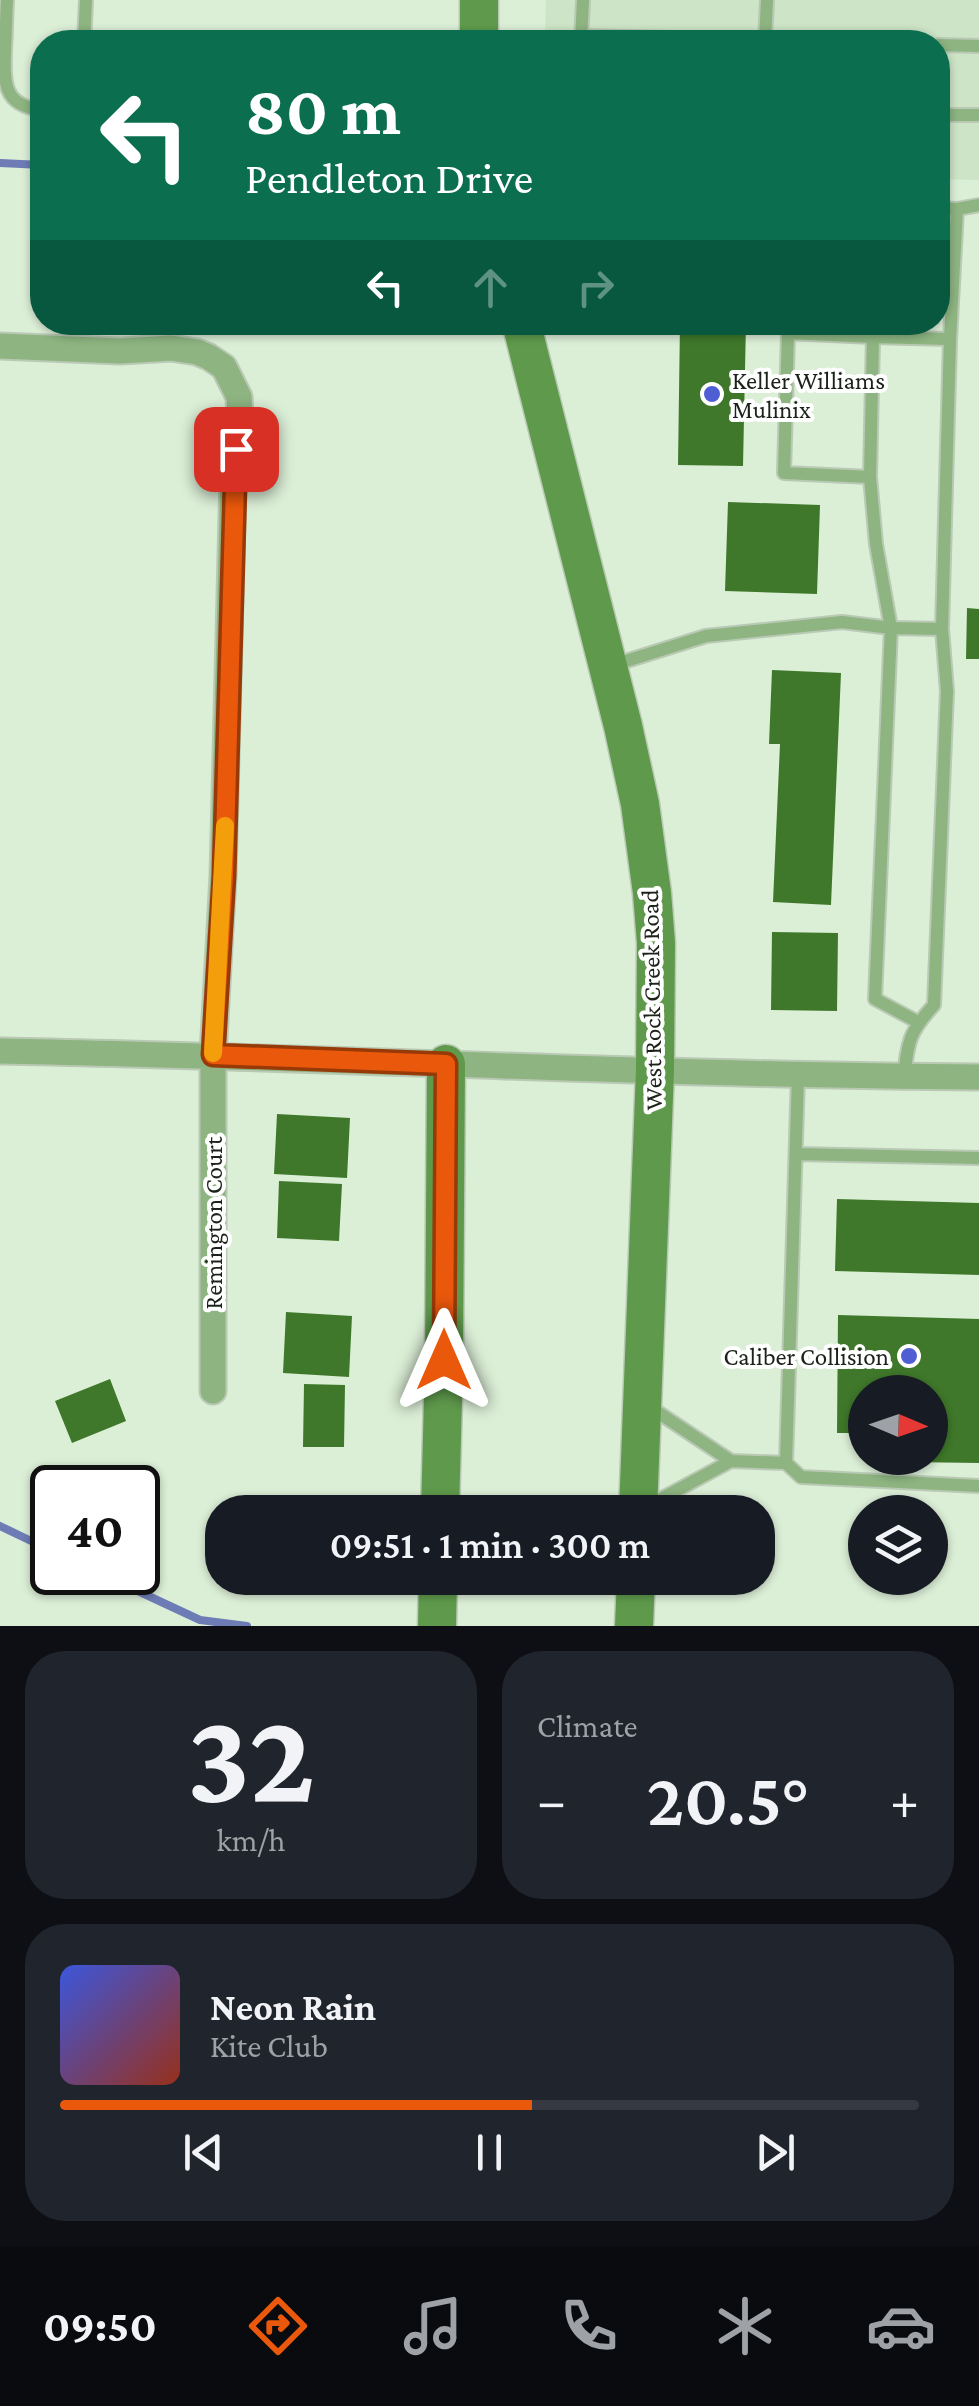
<!DOCTYPE html>
<html lang="en">
<head>
<meta charset="utf-8">
<style>
	body { margin:0; font-family:"Crimson Pro",serif; background:#20242c; color:#f1f3f6; height:100vh; display:flex; flex-direction:column; font-size:38px; white-space:nowrap }
	* { box-sizing:border-box; margin:0 }
	p { font-size:32px; color:#9ea1a6 }
	.icon { flex:none; width:55px; height:55px; fill:none; stroke:currentColor; stroke-width:2; stroke-linecap:round; stroke-linejoin:round }
	.map { position:relative; height:1626px; overflow:hidden }
	.panel { display:flex; flex-direction:column; gap:25px; padding:25px; background:#0d0f14; flex:1 }
	.panel>* { flex:none }
	.banner { position:absolute; left:30px; top:30px; width:920px; height:305px; border-radius:40px; box-shadow:0 2px 8px #0004; background:#0b6e4f; color:#fff; overflow:hidden }
	.needle { width:65px; rotate:92deg }
	.tools { position:absolute; left:848px; top:1375px; display:grid; gap:20px }
	.tools a { display:grid; place-items:center; width:100px; height:100px; border-radius:50%; background:#171b24; box-shadow:0 2px 8px #0004; font-size:50px }
	.speed { position:absolute; left:30px; top:1465px; display:flex; gap:20px; font-size:50px; font-weight:700; text-align:center }
	.speed>* { display:grid; place-content:center; width:130px; height:130px; border-radius:50%; background:#171b24; box-shadow:0 2px 8px #0004; line-height:1 }
	.speed .limit { border:5px solid #111; border-radius:15px; background:#fff; color:#111 }
	.pin { position:absolute; display:grid; place-items:center; width:85px; height:85px; color:#fff; margin:-42px; border-radius:20px; box-shadow:0 5px 15px #0006 }
	.me { position:absolute; width:110px; margin:-55px; rotate:0deg; stroke-linejoin:round; filter:drop-shadow(0 0 8px #0008) }
	.turn { display:flex; align-items:center; gap:35px; height:210px; padding:0 50px; font-size:45px }
	.turn .icon { width:130px; height:130px; stroke-width:2.5 }
	.turn b { display:block; font-size:70px; line-height:85px }
	.lanes { display:flex; align-items:center; height:95px; padding:0 50px; background:#0003; justify-content:center; gap:50px; direction:ltr }
	.lanes .off { opacity:.35 }
	.big { font-size:75px; font-weight:600; line-height:1.1 }
	.panel .widget { flex:1; display:flex; flex-direction:column; justify-content:center; gap:15px; min-width:0; padding:0 35px; border-radius:40px; background:#20242c }
	.panel .dial { align-items:center; gap:0 }
	.dial b { font-size:130px; line-height:1 }
	.song { display:flex; align-items:center; gap:30px }
	.cover { width:120px; height:120px; border-radius:15px; background:linear-gradient(135deg,hsl(230 70% 55%),hsl(10 70% 35%)) }
	.played { height:10px; border-radius:5px; background:linear-gradient(90deg,#ea580c 55%,#363941 55%) }
	.keys { display:flex; justify-content:space-around; direction:ltr }
	.heat { display:flex; justify-content:space-between; align-items:center; font-size:55px; direction:ltr }
	.panel .tiles { flex:1; display:grid; gap:25px; grid-template-columns:1fr 1fr }
	.widget:last-child { grid-column:span 2 }
	.trip { position:absolute; left:205px; top:1495px; width:570px; height:100px; border-radius:40px; background:#171b24; box-shadow:0 2px 8px #0004; font-weight:600; line-height:100px; text-align:center }
	.menu { display:flex; height:160px; justify-content:space-around; align-items:center; background:#090b0e; color:#9ea1a6 }
	.menu .icon { width:70px; height:70px }
	.menu .active { color:#ea580c }
	.menu b { font-size:45px; color:#f1f3f6 }
	.map>svg:first-child { display:block }
	.built { fill:#cde4c6 }
	.lines { fill:none; stroke-linecap:round; stroke-linejoin:round }
	.stream { stroke:#6e7cb6; stroke-width:8 }
	.building { fill:#3f782a }
	.lane-casing { stroke:#b9c9b4; stroke-width:16 }
	.street-casing { stroke:#b9c9b4; stroke-width:29 }
	.secondary-casing { stroke:#b9c9b4; stroke-width:41 }
	.lane { stroke:#8db481; stroke-width:12 }
	.street { stroke:#8db481; stroke-width:25 }
	.secondary { stroke:#5f9a4c; stroke-width:38 }
	.route-casing { stroke:#983908; stroke-width:25 }
	.route { stroke:#ea580c; stroke-width:18 }
	.slow { stroke:#f59e0b; stroke-width:18 }
	.poi-dot { fill:#505ed4; stroke:#fff; stroke-width:4 }
	.labels { text-anchor:middle; stroke-width:8; stroke-linejoin:round; paint-order:stroke }
	.poi-label { font-size:25px; fill:#1c2219; stroke:#fff; text-anchor:start }
	.street-label { font-size:25px; fill:#1c2219; stroke:#fff }
</style>
</head>
<body>
<div class="map">
<svg width="979" height="1626" viewBox="0 0 979 1626">
	<rect width="100%" height="100%" fill="#dbeed6"/>
	<!-- built -->
	<path class="built" d="M546,0H979V180L938,179V42H545Z"/>
	<g class="lines">
		<!-- stream -->
		<path class="stream" d="M0,163L42,165
			M0,1526L52,1551
			M97,1572L200,1620L247,1626"/>
	</g>
	<!-- building -->
	<path class="building" d="M680,322H746L743,466L678,465Z
		M728,502L820,505L817,594L725,591Z
		M967,608L979,609V659H966Z
		M772,670L841,673L831,905L773,902L780,744H769Z
		M772,932L838,933L837,1011L771,1010Z
		M277,1114L350,1118L347,1178L274,1174Z
		M279,1181L342,1184L339,1241L277,1238Z
		M837,1199L979,1203V1275L835,1271Z
		M286,1312L352,1316L349,1377L283,1373Z
		M838,1315L979,1319V1463L909,1462V1458H930V1392H865V1433H837Z
		M110,1379L126,1421L72,1443L55,1401Z
		M304,1384L345,1385L344,1447H303Z"/>
	<g class="lines">
		<!-- lane casing -->
		<g class="lane-casing">
			<path id="lane" d="M7,0C6,17 6,33 5,50C4,83 3,106 42,110
				M582,36L851,42
				M84,42L86,0
				M581,42L583,0
				M765,42L767,0
				M938,45L979,46
				M938,115H979
				M957,209L979,205
				M870,477L784,473L788,333L873,337
				M942,629L891,628L876,544L870,477L873,337L950,339
				M610,666L706,636L842,622L891,628L875,999L918,1022
				M904,1077C908,1041 909,1032 934,1005L947,691L942,629L950,339L957,209L938,208
				M796,1154L979,1158
				M650,1407L731,1461
				M786,1463L801,1477L979,1486
				M644,1508L731,1461L786,1463L798,1075"/>
		</g>
		<!-- street casing -->
		<g class="street-casing">
			<path id="street" d="M0,346L120,351L171,348L197,352L209,357L224,367L239,397L240,419L233,476L223,876L213,1055V1391
				M0,1051C326,1057 653,1075 979,1077"/>
		</g>
		<!-- secondary casing -->
		<g class="secondary-casing">
			<path id="secondary" d="M479,42V0
				M521,322L623,726L640,804L652,893L656,943L655,1070L638,1512
				M440,1512L444,1360L446,1064
				M437,1626L438,1578
				M634,1626L636,1578"/>
		</g>
		<!-- lane -->
		<use href="#lane" class="lane"/>
		<!-- street -->
		<use href="#street" class="street"/>
		<!-- secondary -->
		<use href="#secondary" class="secondary"/>
	</g>
	<g class="lines">
		<!-- route casing -->
		<g class="route-casing">
			<path id="route" d="M236,449L224,876L213,1055L446,1064L444,1360"/>
		</g>
		<!-- route -->
		<use href="#route" class="route"/>
		<!-- slow -->
		<path class="slow" d="M213,1053L225,826"/>
	</g>
	<!-- markers -->
	<g class="poi-dot">
		<circle cx="712" cy="394" r="10"/>
		<circle cx="909" cy="1356" r="10"/>
	</g>
	<g class="labels">
		<!-- poi labels -->
		<g class="poi-label">
			<text x="732" y="389">Keller Williams<tspan x="732" dy="29">Mulinix</tspan></text>
			<text x="889" y="1365" text-anchor="end">Caliber Collision</text>
		</g>
		<!-- street labels -->
		<g class="street-label">
			<text transform="translate(651 1000) rotate(-91)" y="9">West Rock Creek Road</text>
			<text transform="translate(213 1223) rotate(-90)" y="9">Remington Court</text>
		</g>
	</g>
</svg>
<div class="tools">
<a><svg class="needle" viewBox="-14 -14 28 28"><path d="M0-13l5 13h-10z" fill="#e53935"/><path d="M0 13l5-13h-10z" fill="#9ea1a6"/></svg></a>
<a><svg class="icon" aria-label="layers" viewBox="0 0 24 24"><path d="M12 4l9 5-9 5-9-5zM3 14l9 5 9-5"/></svg></a>
</div>
<div class="speed"><div class="limit">40</div></div>
<div class="pin" style="left:236px;top:449px;background:#d93025"><svg class="icon" aria-label="arrive" viewBox="0 0 24 24"><path d="M6 21V4h12l-3 4 3 4H6"/></svg></div>
<svg class="me" style="left:444px;top:1360px" viewBox="-20 -20 40 40"><path d="M0-17L14 15 0 8-14 15z" fill="#ea580c" stroke="#fff" stroke-width="4"/></svg>
<div class="trip">09:51 · 1 min · 300 m</div>
<div class="banner">
<div class="turn"><svg class="icon" aria-label="left" viewBox="0 0 24 24"><path d="M17 20v-9H6M10 6l-5 5 5 5"/></svg><div><b>80 m</b>Pendleton Drive</div></div>
<div class="lanes"><svg class="icon" aria-label="left" viewBox="0 0 24 24"><path d="M17 20v-9H6M10 6l-5 5 5 5"/></svg><svg class="icon off" aria-label="ahead" viewBox="0 0 24 24"><path d="M12 20V5M6 11l6-6 6 6"/></svg><svg class="icon off" aria-label="right" viewBox="0 0 24 24"><path d="M7 20v-9h11M14 6l5 5-5 5"/></svg></div>
</div>
</div>
<section class="panel">
<div class="tiles">
<div class="widget dial"><b>32</b><p>km/h</p></div>
<div class="widget"><p>Climate</p>
<div class="heat"><a>−</a><b class="big">20.5°</b><a>+</a></div>
</div>
<div class="widget">
<div class="song"><i class="cover"></i><div><b>Neon Rain</b><p>Kite Club</p></div></div>
<div class="played"></div>
<div class="keys"><svg class="icon" aria-label="previous" viewBox="0 0 24 24"><path d="M18 5L8 12l10 7zM5 5v14"/></svg><svg class="icon" aria-label="pause" viewBox="0 0 24 24"><path d="M8 5v14M16 5v14"/></svg><svg class="icon" aria-label="next" viewBox="0 0 24 24"><path d="M6 5l10 7-10 7zM19 5v14"/></svg></div>
</div>
</div>
</section>
<nav class="menu">
<b>09:50</b>
<svg class="icon active" aria-label="directions" viewBox="0 0 24 24"><path d="M12 3l9 9-9 9-9-9zM9 14v-3h6M13 9l2 2-2 2"/></svg>
<svg class="icon" aria-label="music" viewBox="0 0 24 24"><path d="M9 18V5l10-2v13"/><circle cx="6" cy="18" r="3"/><circle cx="16" cy="16" r="3"/></svg>
<svg class="icon" aria-label="phone" viewBox="0 0 24 24"><path d="M5 4h4l2 5-3 2q2 4 5 5l2-3 5 2v4C11 20 4 13 5 4z"/></svg>
<svg class="icon" aria-label="climate" viewBox="0 0 24 24"><path d="M12 3v18M4 7l16 10M4 17L20 7"/></svg>
<svg class="icon" aria-label="car" viewBox="0 0 24 24"><path d="M5 17H2v-5l4-1 3-4h7l3 4 3 1v5h-3M9 17h6M6 11h13"/><circle cx="7" cy="17" r="2"/><circle cx="17" cy="17" r="2"/></svg>
</nav>
</body>
</html>
